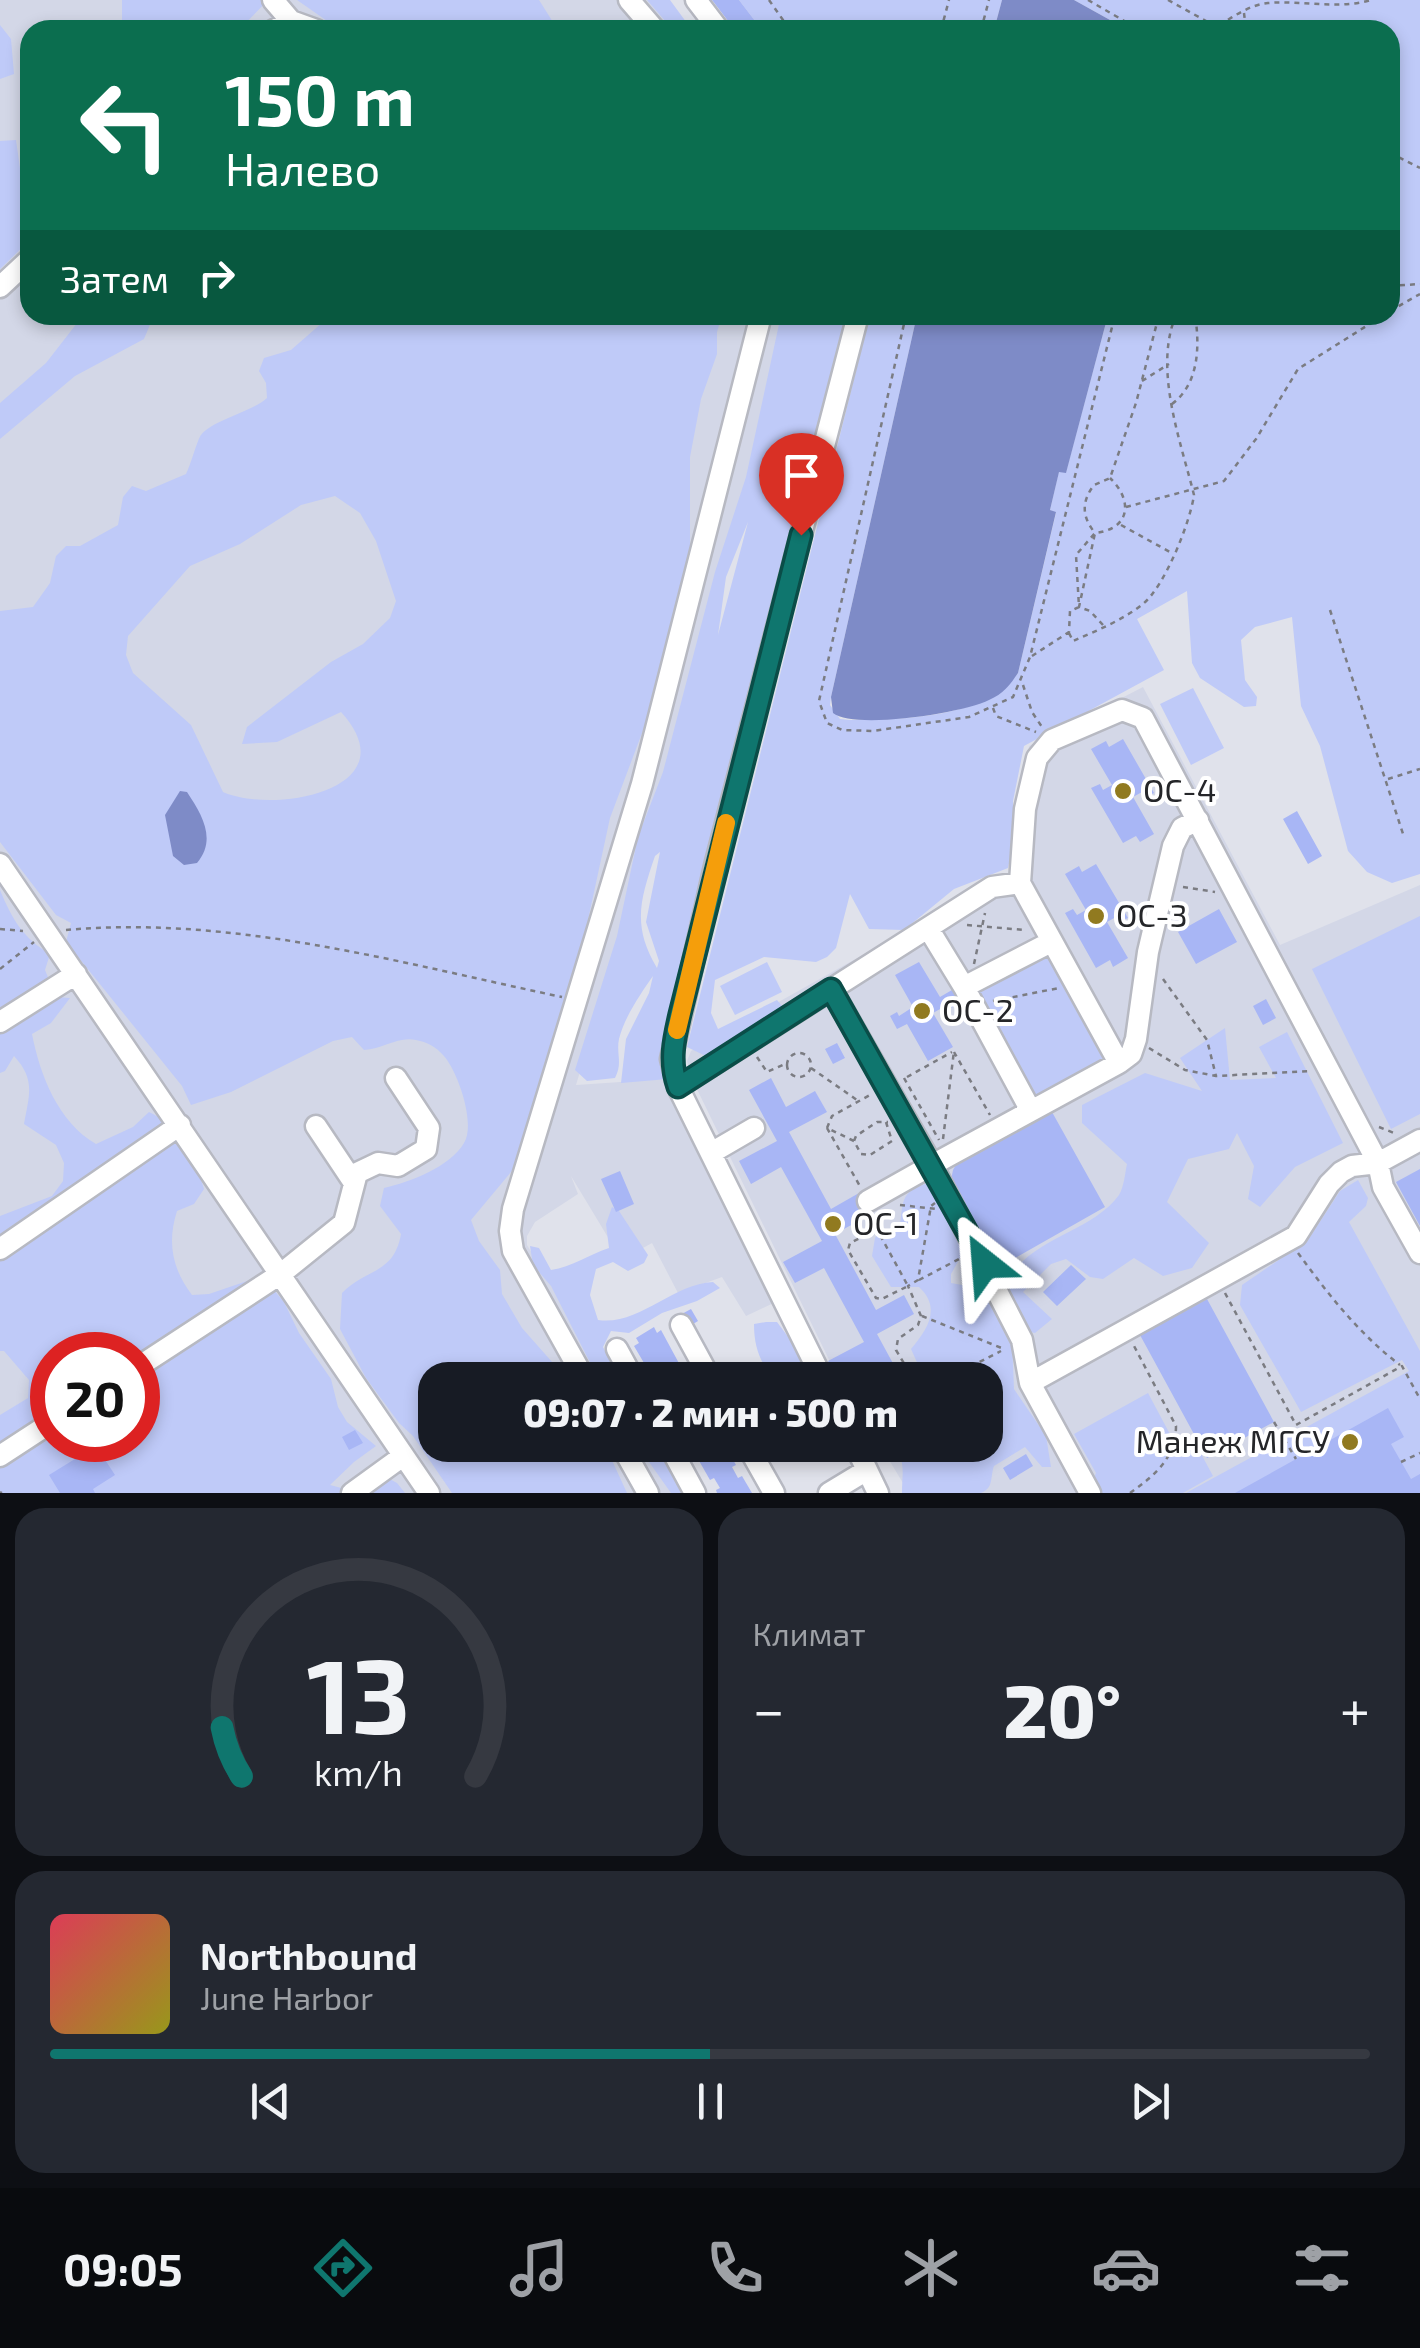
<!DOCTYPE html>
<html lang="ru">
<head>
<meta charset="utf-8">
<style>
	body { margin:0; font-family:"Exo 2",sans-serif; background:#242831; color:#f1f3f6; height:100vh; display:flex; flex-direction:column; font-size:38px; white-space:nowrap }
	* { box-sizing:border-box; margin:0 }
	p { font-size:32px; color:#9ea1a6 }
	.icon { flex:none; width:55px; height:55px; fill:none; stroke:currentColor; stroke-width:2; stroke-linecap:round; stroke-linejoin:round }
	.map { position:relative; height:1493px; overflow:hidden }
	.side { display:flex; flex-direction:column; gap:15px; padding:15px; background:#0d0f14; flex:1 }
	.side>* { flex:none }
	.guide { position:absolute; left:20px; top:20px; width:1380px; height:305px; border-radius:30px; box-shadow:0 5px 15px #0003; background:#0b6e4f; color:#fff; overflow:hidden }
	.speed { position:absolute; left:30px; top:1332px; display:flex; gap:20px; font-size:50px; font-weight:700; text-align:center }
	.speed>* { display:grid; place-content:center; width:130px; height:130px; border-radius:50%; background:#171b24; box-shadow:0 5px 15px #0003; line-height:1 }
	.speed .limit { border:15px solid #d22; background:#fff; color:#111 }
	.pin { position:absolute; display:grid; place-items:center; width:85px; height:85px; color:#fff; margin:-102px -42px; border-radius:50% 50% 50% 0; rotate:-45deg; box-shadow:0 0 10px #0007 }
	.pin .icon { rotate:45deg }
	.me { position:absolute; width:110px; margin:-55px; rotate:332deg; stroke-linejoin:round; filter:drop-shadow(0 0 8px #0008) }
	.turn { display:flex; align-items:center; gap:35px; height:210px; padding:0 40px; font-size:45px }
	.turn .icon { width:130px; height:130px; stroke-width:2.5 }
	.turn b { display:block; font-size:70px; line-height:85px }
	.then { display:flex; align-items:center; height:95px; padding:0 40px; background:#0003; gap:20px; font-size:38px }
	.big { font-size:75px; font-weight:800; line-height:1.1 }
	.side .tile { flex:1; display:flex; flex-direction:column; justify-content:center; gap:15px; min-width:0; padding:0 35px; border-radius:30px; background:#242831 }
	.side .dial { align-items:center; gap:0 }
	.dial svg { height:260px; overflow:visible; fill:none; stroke:#363941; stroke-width:7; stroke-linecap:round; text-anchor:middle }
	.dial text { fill:#f1f3f6; stroke:none }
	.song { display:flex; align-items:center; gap:30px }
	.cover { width:120px; height:120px; border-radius:15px; background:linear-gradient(135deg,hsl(350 70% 55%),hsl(60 70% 35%)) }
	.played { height:10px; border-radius:5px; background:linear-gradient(90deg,#0f766e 50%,#363941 50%) }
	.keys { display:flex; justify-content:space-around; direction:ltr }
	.heat { display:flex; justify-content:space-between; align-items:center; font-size:55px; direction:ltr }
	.side .tiles { flex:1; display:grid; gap:15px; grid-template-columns:1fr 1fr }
	.tile:last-child { grid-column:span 2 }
	.trip { position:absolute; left:418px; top:1362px; width:585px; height:100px; border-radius:30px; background:#171b24; box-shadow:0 5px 15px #0003; font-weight:800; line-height:100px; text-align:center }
	.tabs { display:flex; height:160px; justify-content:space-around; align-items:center; background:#090b0e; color:#9ea1a6 }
	.tabs .icon { width:70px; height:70px }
	.tabs .on { color:#0f766e }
	.tabs b { font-size:45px; color:#f1f3f6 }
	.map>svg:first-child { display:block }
	.built { fill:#d3d7e7; fill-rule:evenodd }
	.green { fill:#bfcaf8; fill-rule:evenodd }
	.water { fill:#7e8bc7 }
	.building { fill:#a8b6f5 }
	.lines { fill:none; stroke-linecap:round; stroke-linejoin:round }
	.minor-casing { stroke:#b7b9c2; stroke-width:25 }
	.path { stroke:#7b7c82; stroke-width:2.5; stroke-dasharray:5 5; stroke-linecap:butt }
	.minor { stroke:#fff; stroke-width:20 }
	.route-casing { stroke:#0a4d48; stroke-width:25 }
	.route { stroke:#0f766e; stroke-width:18 }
	.slow { stroke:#f59e0b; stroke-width:18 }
	.poi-dot { fill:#917a20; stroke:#fff; stroke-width:4 }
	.labels { text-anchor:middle; stroke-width:8; stroke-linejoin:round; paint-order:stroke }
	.poi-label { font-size:32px; fill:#252629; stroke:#fff; text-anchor:start }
</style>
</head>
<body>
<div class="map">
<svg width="1420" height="1493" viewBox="0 0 1420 1493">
	<rect width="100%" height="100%" fill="#e0e2eb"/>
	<!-- built -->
	<path class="built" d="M0,0H653L677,30H30V315H794L644,858L576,1085L665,1079L712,1163L780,1300L746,1316L722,1277L678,1293L652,1243L634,1253L609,1239L571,1176L578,1194L535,1222L527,1236V1245L609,1380H435V1445H649L679,1493H0ZM52,1355H138V1440H52Z
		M1143,687L1280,945L1420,885V1493H909L880,1445H985V1380H839L691,1077L687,1061L691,1051L1011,872L1029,746Z"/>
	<!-- green -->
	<path class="green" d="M122,0H268L239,30H122Z
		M297,0H539L558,30H340Z
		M647,0H670L692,30H673Z
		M739,0H1002L994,30H762Z
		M1074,0H1420V874L1392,883L1367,872L1348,851L1320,746L1301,706L1292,617L1255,627L1241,640L1245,680L1257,697L1256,706L1244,707L1200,678L1192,663L1187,591L1137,619L1164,670L1024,746L1013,801V844L1008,868L954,889L904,930L869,929L850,894L836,948L827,957L816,962L764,957L715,980L711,1013L718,1029L777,1000L788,1013L714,1060L687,1047L870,315H917L831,697L830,705L840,719L849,720C899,720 988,718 1018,673L1056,513L1050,510L1059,471L1066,472L1108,315H1390V30H1128Z
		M0,25L11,39L14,74L0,79Z
		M16,140L30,240L0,269V141Z
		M90,315H154L144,339L75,376L0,439V403L46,363L81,318Z
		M331,315H722L717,332V354L701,399L690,457V549L668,664L610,818L567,1017L516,1166L471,1220L479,1241L500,1270L502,1294L522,1328L568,1380H435V1445H605L627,1493H452L413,1436L399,1423L366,1378L340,1329L342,1293C367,1268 394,1274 401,1234L380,1206L384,1188C410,1182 450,1167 464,1143C476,1124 458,1071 443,1055C436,1047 427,1042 416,1040C398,1036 383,1049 364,1050L352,1037L333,1041L231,1092L191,1105L182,1086L66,942L71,923L56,915L0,842V611L33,607L50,583L56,556L66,546H80L118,525L123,497L132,486L146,491L186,474C190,467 198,438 201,435C212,420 252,412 267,398L266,383L259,371L264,358L291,350ZM335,496L360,513L376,541L396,601L390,618L363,644L331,662L247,727L242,744L277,742L341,712C411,789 275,815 223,792L191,725L133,673L126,655L128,636L190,566L240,544L301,505Z
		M781,315H852L668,1079L621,1083L626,1039L649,993L653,976C641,993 624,1018 619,1039C616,1054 623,1063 615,1078L587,1081L575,1070L617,936L638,837L663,772L715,572L746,477ZM748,522L718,635L726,577ZM660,852L646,922L659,961L657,968C632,926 640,900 655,856Z
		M1193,688L1224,748L1191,765L1160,704Z
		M0,890C12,919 23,938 50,954L45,970L56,997L70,998L51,1023L32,1034C40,1075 58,1122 96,1144L133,1127L149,1112C176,1124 196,1160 204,1189L194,1204L177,1211C167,1242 172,1269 192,1295L209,1294L262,1276L284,1302L299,1333L331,1379L338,1407L347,1422L376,1446L354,1462L330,1485L345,1489L386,1477L397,1483L405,1493H0V1415L28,1398L29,1380L4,1351H0V1216L52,1196L63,1181L64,1163L56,1145L24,1124C29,1095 36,1080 14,1056L5,1071L0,1073ZM52,1355H138V1440H52Z
		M1420,916V1114L1391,1129L1312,969Z
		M1049,949L1110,1059L1031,1102L971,990Z
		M767,962L782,992L735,1015L720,986Z
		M1225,1028L1230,1080L1276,1078L1259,1047L1287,1032L1343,1143L1295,1167L1260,1207L1248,1199L1254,1166L1237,1133L1229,1149L1188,1159L1167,1202L1209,1243L1192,1268L1163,1276L1134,1258L1103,1279L1090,1277L1066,1259L1051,1264L1023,1292L1052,1319L1035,1333L1022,1330L1000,1295C1021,1237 1089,1236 1119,1195C1124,1187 1125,1173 1127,1164L1082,1123V1105L1145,1073L1202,1091L1180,1058Z
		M1358,1180L1368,1198L1366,1206L1349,1222L1420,1351V1493H1186L1409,1371L1402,1360L1301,1412L1240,1305L1242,1285L1308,1240L1340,1191Z
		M928,1183L941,1195L964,1251L951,1274V1283L979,1288L995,1298L1002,1325L1012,1341L1014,1389L1046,1436L1051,1467H1042L1025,1447L994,1466C990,1477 994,1488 981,1493H902C902,1469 908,1455 885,1445H985V1380H925L911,1349C927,1330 942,1308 919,1287H891L872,1256L875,1238L880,1231H899C904,1203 898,1192 928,1183Z
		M612,1207L619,1211L648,1255L644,1263L628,1271L613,1262L596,1269L590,1295L598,1320C639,1326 672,1284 713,1282L720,1288L697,1301L662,1313L629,1333L611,1331L603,1347L620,1380H599L551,1286L533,1265L530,1246L539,1248L551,1270C572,1267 588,1255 609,1248L606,1224Z
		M766,1322H777L801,1354L813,1380H775C760,1363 754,1347 754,1324Z
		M1148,1393L1172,1438L1179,1441L1192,1437L1213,1476L1183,1493H1094L1091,1486L1096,1473L1074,1434Z
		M637,1445H657L686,1493H671Z"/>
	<!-- water -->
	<path class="water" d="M1002,0H1074L1128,30H994Z
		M917,315H1108L1066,473L1059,472L1050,510L1056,512L1018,673C1010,685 1003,694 989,700C964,713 854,730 833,713L831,697Z
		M180,791L187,792C202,815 217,839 197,863L184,865L173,856L165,815Z"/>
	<!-- building -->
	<path class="building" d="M712,0H739L762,30H735Z
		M1123,739L1154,793L1145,798L1142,792L1133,797L1154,834L1140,842L1136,836L1123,843L1091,788L1100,784L1103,790L1112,785L1091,749L1106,741L1109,747Z
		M1297,811L1322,856L1308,864L1283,819Z
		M1096,864L1128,918L1119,922L1116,917L1107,922L1128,958L1113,967L1110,960L1096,968L1065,913L1073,909L1077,915L1086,910L1065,874L1079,866L1082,872Z
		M1219,909L1237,942L1196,964L1178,932Z
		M919,962L940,997L952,990L959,1003L951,1008L949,1004L933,1013L953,1047L928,1061L907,1024L897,1029L890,1016L897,1012L899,1016L913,1007L895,975Z
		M1266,999L1276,1018L1263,1025L1253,1006Z
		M837,1043L845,1058L833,1064L825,1049Z
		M771,1078L786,1107L815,1091L827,1112L789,1132L831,1209L859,1193L871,1214L835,1234L876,1310L904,1295L914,1314L877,1334L902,1380H874L868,1368L846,1380H839L828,1361L864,1342L824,1268L795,1283L783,1262L822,1241L781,1167L751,1184L739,1161L777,1141L749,1090Z
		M1052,1112L1105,1207L996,1269L951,1180L953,1170L958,1161Z
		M1420,1169V1226L1396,1182Z
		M620,1171L634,1204L616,1212L601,1179Z
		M1071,1265L1086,1279L1057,1306L1043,1292Z
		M1207,1299L1274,1422L1207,1458L1140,1335Z
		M691,1309L698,1321L685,1329L678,1316Z
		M654,1327L657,1333L661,1330L681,1367L677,1369L683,1380H654L634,1346L639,1343L636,1338Z
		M1388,1408L1404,1437L1391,1444L1411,1479L1420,1474V1493H1235Z
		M355,1430L363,1443L349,1450L342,1437Z
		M690,1445H725L736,1465L732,1467L738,1478L742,1476L752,1493H717L716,1490L720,1488L714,1478L710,1480Z
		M96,1446L115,1475L93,1489L95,1493H60L49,1475Z
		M1026,1454L1033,1466L1010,1480L1003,1468Z"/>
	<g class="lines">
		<!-- minor casing -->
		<g class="minor-casing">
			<path id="minor" d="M273,0L291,21
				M629,0L655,30
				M696,0L719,30
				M274,30L291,21L316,30
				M0,287L30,259
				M0,864L429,1493
				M928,928L964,987L1051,942
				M964,987L1031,1111
				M831,989L932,1165L868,1201
				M0,1022L76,974
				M1119,1063L1131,1054L1136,1039L1148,952L1173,846L1182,828L1198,820
				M678,1087L992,887L1020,883
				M316,1126L354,1183
				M1420,1140L1378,1163L1383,1187L1420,1253
				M711,1153L754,1128
				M0,1249L180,1125
				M681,1325L711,1380
				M617,1349L634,1380
				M138,1367L282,1273L344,1223L357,1173L378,1163L398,1166L426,1149L429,1128L396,1078
				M585,1380L513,1251L510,1231L513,1209L642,784L761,315
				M823,1380L678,1087L671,1059L715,866L858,315
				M1030,1383L1296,1236L1329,1184L1341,1172L1352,1166L1378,1163L1143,718L1122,710L1052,740L1037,758L1025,809L1020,883L1119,1063L932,1165L1022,1340L1030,1383L1090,1493
				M621,1445L648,1493
				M669,1445L695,1493
				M747,1445L774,1493
				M855,1445L878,1493
				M0,1456L52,1422
				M352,1493L403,1456
				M829,1493L867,1470"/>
		</g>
		<!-- path -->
		<path class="path" d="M769,0L790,30
			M1088,0L1140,30
			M1168,0L1215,26
			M1244,13L1246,30
			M941,30L949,0
			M981,30L989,0
			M1211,30C1229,20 1247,5 1268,3C1302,0 1337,10 1371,0
			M1390,153L1420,168
			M1390,286L1420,284
			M1390,311L1420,294
			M906,315L819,701L827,723L842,730L873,731L969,717L1013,697L1030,657L1115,315
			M1142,381L1169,364
			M1172,404C1199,384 1200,346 1195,315
			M1126,507L1224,481L1256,439L1298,369L1384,315
			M1121,525L1170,552
			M1330,610L1404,837
			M1103,625L1090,611L1079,607L1095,533C1131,529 1133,500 1110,478
			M1069,633L1073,641C1096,631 1125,619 1144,603C1165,585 1190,523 1194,495C1181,442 1153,369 1176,315
			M1032,656L1069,632L1070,611L1079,607L1076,555L1095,533C1082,517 1081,502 1094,485L1110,478L1136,403L1159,315
			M1023,685L1032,712L1042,727
			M993,708L996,716L1036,732
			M1388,779L1420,769
			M1183,887L1215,892
			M967,925L1024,930
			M0,929L23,931
			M66,930C233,915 400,963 562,997
			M974,964L985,913
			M0,969L34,942
			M1163,979L1207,1040L1216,1076
			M993,1001L1059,988
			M1149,1048L1185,1070L1216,1076L1310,1071
			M954,1052L990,1115
			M787 1065a12 12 0 1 1 24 0a12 12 0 1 1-24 0Z
			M757,1057L767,1072L785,1064
			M811,1068L857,1100
			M907,1077L952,1052
			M904,1078L939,1140
			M886,1122L892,1141L870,1155L861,1154L854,1141L856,1136L877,1122H888
			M1379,1127L1394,1133
			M827,1128L861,1188
			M943,1139L954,1051
			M854,1141L827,1128L832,1116L870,1095
			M900,1205L936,1209
			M877,1216C881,1223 880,1227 880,1235L908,1286L882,1299L876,1298L848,1250L850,1243L880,1228
			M1298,1253C1328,1294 1359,1334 1400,1365
			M919,1280L961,1258
			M1225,1293L1296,1425L1402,1366L1420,1399
			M922,1316L1004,1349
			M914,1380L896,1350L898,1339L918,1325L921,1316L908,1286L918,1280L931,1206L935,1203
			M944,1380L1001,1351
			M1274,1422L1296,1459
			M1401,1462L1420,1453
			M0,1492L2,1493
			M1130,1493C1154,1476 1176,1458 1176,1426L1133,1344"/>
		<!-- minor -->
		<use href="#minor" class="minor"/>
	</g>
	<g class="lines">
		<!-- route casing -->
		<g class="route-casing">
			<path id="route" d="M801,535L680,1014C674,1040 669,1061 678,1087L831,989L985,1264"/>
		</g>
		<!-- route -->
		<use href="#route" class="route"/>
		<!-- slow -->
		<path class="slow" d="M677,1030L726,823"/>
	</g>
	<!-- markers -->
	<g class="poi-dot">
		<circle cx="1123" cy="791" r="10"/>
		<circle cx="1096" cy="916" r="10"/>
		<circle cx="922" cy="1011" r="10"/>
		<circle cx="833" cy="1224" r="10"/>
		<circle cx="1350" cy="1442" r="10"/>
	</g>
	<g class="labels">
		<!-- poi labels -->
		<g class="poi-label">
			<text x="1143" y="802">ОС-4</text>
			<text x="1116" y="927">ОС-3</text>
			<text x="942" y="1022">ОС-2</text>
			<text x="853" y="1235">ОС-1</text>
			<text x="1330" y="1453" text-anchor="end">Манеж МГСУ</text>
		</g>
	</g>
</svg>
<div class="speed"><div class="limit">20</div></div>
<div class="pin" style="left:801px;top:535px;background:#d93025"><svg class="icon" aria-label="arrive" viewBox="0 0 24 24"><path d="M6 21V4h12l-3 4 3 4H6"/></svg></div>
<svg class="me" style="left:985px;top:1264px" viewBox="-20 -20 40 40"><path d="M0-17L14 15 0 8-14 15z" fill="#0f766e" stroke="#fff" stroke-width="4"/></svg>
<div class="trip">09:07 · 2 мин · 500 m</div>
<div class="guide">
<div class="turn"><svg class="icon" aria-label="left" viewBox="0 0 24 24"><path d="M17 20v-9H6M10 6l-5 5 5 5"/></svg><div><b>150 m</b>Налево</div></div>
<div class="then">Затем<svg class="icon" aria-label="right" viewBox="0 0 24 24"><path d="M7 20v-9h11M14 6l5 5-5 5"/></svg></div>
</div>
</div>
<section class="side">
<div class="tiles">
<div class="tile dial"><svg viewBox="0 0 100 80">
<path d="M14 69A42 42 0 1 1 86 69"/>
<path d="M14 69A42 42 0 0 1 8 54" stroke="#0f766e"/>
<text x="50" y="56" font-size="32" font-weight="700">13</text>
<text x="50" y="72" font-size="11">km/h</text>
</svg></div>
<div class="tile"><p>Климат</p>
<div class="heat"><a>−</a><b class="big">20°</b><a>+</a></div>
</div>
<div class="tile">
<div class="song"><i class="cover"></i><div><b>Northbound</b><p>June Harbor</p></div></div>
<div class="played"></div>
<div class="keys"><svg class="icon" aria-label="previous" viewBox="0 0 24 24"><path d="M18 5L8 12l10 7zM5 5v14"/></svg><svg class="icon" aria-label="pause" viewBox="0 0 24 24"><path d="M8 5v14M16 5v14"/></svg><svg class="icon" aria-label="next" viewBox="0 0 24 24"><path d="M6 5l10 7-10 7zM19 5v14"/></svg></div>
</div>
</div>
</section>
<nav class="tabs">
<b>09:05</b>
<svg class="icon on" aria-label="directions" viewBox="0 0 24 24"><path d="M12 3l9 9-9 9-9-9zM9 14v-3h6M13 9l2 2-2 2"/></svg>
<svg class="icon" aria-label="music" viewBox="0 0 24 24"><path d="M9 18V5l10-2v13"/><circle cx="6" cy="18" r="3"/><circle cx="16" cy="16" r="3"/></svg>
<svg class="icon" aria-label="phone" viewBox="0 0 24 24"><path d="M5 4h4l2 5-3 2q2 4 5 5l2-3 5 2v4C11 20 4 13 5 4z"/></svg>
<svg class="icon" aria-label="climate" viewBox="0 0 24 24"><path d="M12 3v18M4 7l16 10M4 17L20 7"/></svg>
<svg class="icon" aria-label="car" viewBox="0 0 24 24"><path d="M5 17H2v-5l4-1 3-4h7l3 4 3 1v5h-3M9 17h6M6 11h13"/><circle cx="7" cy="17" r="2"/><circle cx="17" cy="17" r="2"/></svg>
<svg class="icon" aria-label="filters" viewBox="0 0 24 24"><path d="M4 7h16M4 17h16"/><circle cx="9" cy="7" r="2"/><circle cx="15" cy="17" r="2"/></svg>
</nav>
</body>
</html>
